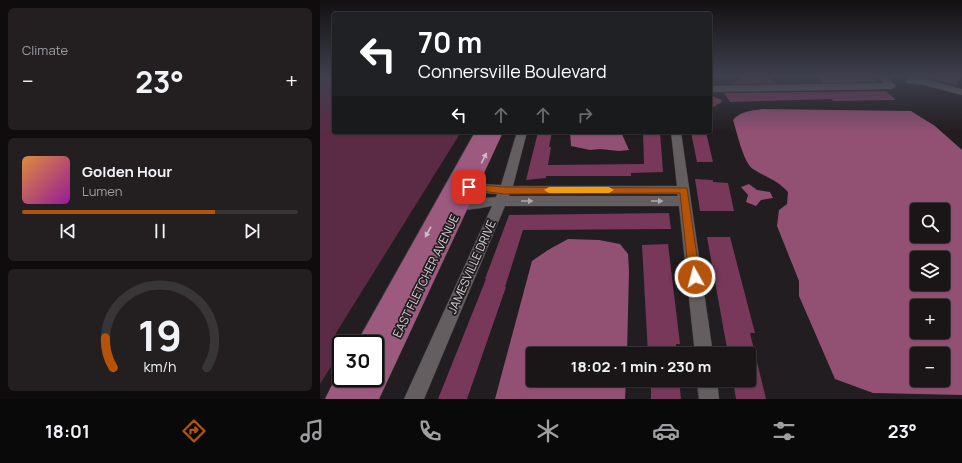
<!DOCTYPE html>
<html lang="en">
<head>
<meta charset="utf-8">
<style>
	body { margin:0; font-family:Manrope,sans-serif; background:#231f21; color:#f1f3f6; height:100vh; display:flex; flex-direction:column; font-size:15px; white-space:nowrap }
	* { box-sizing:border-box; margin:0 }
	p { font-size:13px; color:#9f9fa2 }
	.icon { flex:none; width:22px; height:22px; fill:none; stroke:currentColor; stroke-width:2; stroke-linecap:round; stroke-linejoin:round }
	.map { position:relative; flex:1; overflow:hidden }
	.details { display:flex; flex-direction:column; gap:8px; padding:8px; background:#0e0c0d; width:320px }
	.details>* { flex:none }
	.banner { position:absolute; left:12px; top:12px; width:380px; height:122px; border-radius:4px; box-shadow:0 1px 3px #0004,0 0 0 1px #383537; background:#202124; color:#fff; overflow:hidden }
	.buttons { position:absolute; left:590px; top:203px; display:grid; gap:8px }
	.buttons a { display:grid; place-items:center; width:40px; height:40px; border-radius:4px; background:#1a1618; box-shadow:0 1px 3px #0004,0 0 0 1px #383537; font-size:20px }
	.speed { position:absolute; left:12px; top:335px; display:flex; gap:8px; font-size:20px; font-weight:700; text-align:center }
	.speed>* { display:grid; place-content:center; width:52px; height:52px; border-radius:50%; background:#1a1618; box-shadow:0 1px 3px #0004,0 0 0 1px #383537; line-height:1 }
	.speed .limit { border:2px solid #111; border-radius:6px; background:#fff; color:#111 }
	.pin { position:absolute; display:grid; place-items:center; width:34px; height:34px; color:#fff; margin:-17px; border-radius:8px; box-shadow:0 2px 6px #0006 }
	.me { position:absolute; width:44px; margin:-22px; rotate:353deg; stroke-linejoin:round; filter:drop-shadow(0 0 3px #0008) }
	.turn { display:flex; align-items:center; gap:14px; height:84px; padding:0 20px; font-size:18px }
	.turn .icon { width:52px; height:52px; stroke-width:2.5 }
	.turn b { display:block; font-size:28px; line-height:34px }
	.lanes { display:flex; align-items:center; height:38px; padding:0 20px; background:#0003; justify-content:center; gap:20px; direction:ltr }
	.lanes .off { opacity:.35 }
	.big { font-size:30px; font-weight:700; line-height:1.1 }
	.details .tile { flex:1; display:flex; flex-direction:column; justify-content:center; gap:6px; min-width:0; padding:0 14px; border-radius:6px; background:#231f21 }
	.details .dial { align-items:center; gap:0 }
	.dial svg { height:104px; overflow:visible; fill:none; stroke:#383537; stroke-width:7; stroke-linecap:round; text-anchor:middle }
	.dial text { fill:#f1f3f6; stroke:none }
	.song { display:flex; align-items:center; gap:12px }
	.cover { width:48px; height:48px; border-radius:6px; background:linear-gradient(135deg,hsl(30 70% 55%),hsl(300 70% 35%)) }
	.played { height:4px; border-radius:2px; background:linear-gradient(90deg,#b45309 70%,#383537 70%) }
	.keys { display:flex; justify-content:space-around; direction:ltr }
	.heat { display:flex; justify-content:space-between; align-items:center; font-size:22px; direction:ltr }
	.trip { position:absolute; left:206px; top:347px; width:230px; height:40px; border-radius:4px; background:#1a1618; box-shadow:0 1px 3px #0004,0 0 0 1px #383537; font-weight:700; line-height:40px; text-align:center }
	.dock { display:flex; height:64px; justify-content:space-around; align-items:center; background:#0a090a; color:#9f9fa2 }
	.dock .icon { width:28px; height:28px }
	.dock .selected { color:#b45309 }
	.dock b { font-size:18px; color:#f1f3f6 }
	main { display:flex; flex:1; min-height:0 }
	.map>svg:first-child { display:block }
	.green { fill:#5b2b45 }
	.water { fill:#925073; fill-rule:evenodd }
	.building { fill:#77385a }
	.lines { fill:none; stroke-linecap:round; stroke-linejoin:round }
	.minor-casing { stroke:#3c383a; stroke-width:1 }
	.major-casing { stroke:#3c383a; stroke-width:1 }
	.minor { fill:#645e61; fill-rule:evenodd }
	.major { fill:#9d5a7f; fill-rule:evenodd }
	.oneway { fill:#cbbac3 }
	.oneway2 { fill:#aea9ac }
	.route { fill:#b45309; stroke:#753606 }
	.slow { fill:#f59e0b }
	.labels { text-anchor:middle; stroke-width:3.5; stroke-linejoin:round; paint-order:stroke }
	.street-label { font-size:12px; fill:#d6d2d4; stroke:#221d20 }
</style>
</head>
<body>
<main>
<section class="details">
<div class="tile"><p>Climate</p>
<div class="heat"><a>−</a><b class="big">23°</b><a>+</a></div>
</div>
<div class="tile">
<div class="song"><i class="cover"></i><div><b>Golden Hour</b><p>Lumen</p></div></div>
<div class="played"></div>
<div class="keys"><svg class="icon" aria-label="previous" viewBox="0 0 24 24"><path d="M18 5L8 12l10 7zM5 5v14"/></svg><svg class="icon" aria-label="pause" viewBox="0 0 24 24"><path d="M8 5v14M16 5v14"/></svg><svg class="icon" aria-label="next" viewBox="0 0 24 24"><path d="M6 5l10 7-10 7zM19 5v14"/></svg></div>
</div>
<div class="tile dial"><svg viewBox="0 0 100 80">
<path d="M14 69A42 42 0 1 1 86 69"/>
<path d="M14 69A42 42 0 0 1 8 46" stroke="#b45309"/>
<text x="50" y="56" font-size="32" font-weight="700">19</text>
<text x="50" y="72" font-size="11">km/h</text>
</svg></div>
</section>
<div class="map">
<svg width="642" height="399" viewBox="0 0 642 399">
	<rect width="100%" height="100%" fill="#221d20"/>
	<!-- green -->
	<path class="green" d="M0,76H14V132H141L16,333L14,362L0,384Z"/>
	<!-- water -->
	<path class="water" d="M442,109L591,111L615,126L642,150V395L553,393L515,379L479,296V281L457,226L459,210L467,204L468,192C456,179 447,178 433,169C423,162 417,132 413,120C421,111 430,111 442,109ZM597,210H623V236H597ZM597,258H623V284H597ZM597,306H623V332H597ZM597,354H623V380H597Z
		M250,132H301L309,150L299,151L280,149L270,150L251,146Z
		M429,184L437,190L450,192L453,198L441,200L436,206L426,202L428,195L421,187Z
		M248,239L279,240L300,244L308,254L309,271L307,354H213V380H306L305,399H175L212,261L228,250Z"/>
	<!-- building -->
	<path class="building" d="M518,76H551L557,82L503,83L498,77Z
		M613,76H634L639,77L637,85L613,79Z
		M449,77L454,83L412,84L423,78Z
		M566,91L576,100L513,101L512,99L410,102L404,93Z
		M390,95L403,101L390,109Z
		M218,132H232L229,147H231L228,165L324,164L323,132H340L343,172L311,173V176H226V178L206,180Z
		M371,132H386L393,162H377Z
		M375,179L393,180V182L408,183L414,211H380Z
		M349,213L351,229L203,230L185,287H186L147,399H118L166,279H165L189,215Z
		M387,237H410L435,333H430L446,399H416L413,380H429V354H408Z
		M348,244L360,344H356L357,354H328L322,245Z
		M331,380H359L361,399H331Z"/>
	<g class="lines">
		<!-- minor casing -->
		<g class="minor-casing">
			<path id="minor" d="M557,76H566L576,86L572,89L390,92V86L564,83Z
				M590,78L604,79L642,89V95L604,85L587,83L586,81Z
				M197,132H207L193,186H357L351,132H361L393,354H375L359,206H185L104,399H84L172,206C159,208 135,215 126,201L128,198L133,196L143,200L176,197L177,194L140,191L136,190L134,187L136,184L140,183L181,185ZM190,194H357L358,196H189Z
				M377,380H397L399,399H379Z"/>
		</g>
		<!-- major casing -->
		<g class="major-casing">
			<path id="major" d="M155,132H169L154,161L169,132H183L59,399H5L20,369L21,378H55V344H36Z"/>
		</g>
		<!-- minor -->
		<use href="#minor" class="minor"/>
		<!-- major -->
		<use href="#major" class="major"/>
	</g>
	<!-- one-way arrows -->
	<defs><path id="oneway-solid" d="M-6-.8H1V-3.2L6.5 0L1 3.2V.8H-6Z"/></defs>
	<g class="oneway">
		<use href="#oneway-solid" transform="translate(164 158) rotate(-64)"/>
		<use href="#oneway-solid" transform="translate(108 232) rotate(119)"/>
	</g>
	<g class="oneway2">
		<use href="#oneway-solid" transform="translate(207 201)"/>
		<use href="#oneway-solid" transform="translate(337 201)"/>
	</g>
	<!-- sky -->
	<linearGradient id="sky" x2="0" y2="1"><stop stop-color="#131012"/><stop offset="0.58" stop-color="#3e404e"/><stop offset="1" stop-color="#3e404e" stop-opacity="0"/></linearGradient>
	<rect width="642" height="132" fill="url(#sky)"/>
	<!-- route -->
	<path class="route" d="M149,184L184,187L367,188L380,277L379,281L375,282L371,281L369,277L360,193L184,194L146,189L145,187L146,185Z"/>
	<!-- slow -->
	<path class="slow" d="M229,187H289L294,190L289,193H229L224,190Z"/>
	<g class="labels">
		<!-- street labels -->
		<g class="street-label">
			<text transform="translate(152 267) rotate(-66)" y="4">JAMESVILLE DRIVE</text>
			<text transform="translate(106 276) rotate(-64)" y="4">EAST FLETCHER AVENUE</text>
		</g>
	</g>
</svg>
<div class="buttons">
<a><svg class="icon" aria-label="search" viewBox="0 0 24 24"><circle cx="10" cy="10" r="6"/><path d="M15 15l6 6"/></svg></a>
<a><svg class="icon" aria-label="layers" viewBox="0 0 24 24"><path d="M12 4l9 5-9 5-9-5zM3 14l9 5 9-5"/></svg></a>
<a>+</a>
<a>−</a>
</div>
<div class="speed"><div class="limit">30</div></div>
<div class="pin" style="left:149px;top:187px;background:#d93025"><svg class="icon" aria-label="arrive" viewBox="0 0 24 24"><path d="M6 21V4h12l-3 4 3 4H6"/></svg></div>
<svg class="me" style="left:375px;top:277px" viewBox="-20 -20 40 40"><circle r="17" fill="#b45309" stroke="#fff" stroke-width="3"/><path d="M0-11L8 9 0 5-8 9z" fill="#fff"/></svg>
<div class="trip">18:02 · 1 min · 230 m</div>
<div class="banner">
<div class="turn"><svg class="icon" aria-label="left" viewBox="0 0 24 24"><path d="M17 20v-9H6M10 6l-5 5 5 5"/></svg><div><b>70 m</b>Connersville Boulevard</div></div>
<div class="lanes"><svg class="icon" aria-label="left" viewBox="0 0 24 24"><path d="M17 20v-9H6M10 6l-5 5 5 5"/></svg><svg class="icon off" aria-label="ahead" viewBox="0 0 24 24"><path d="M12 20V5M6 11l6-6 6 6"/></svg><svg class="icon off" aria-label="ahead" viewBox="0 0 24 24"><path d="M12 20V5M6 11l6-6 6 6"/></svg><svg class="icon off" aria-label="right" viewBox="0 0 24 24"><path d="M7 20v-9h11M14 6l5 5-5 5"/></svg></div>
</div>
</div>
</main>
<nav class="dock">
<b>18:01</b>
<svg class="icon selected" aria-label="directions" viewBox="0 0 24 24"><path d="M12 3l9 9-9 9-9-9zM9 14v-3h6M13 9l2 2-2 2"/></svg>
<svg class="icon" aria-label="music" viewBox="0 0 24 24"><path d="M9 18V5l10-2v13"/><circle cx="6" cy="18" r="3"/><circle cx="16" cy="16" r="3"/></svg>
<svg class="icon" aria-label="phone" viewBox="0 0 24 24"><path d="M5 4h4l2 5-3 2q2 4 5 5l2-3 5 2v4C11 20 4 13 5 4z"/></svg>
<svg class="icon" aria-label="climate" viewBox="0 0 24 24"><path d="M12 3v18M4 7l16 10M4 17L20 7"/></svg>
<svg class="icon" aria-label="car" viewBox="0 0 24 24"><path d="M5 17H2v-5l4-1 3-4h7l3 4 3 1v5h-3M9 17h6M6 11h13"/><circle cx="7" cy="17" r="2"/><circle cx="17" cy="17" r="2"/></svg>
<svg class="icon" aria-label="filters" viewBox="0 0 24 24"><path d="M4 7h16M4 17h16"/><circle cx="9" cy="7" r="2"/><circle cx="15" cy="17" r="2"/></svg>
<b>23°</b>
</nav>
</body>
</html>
